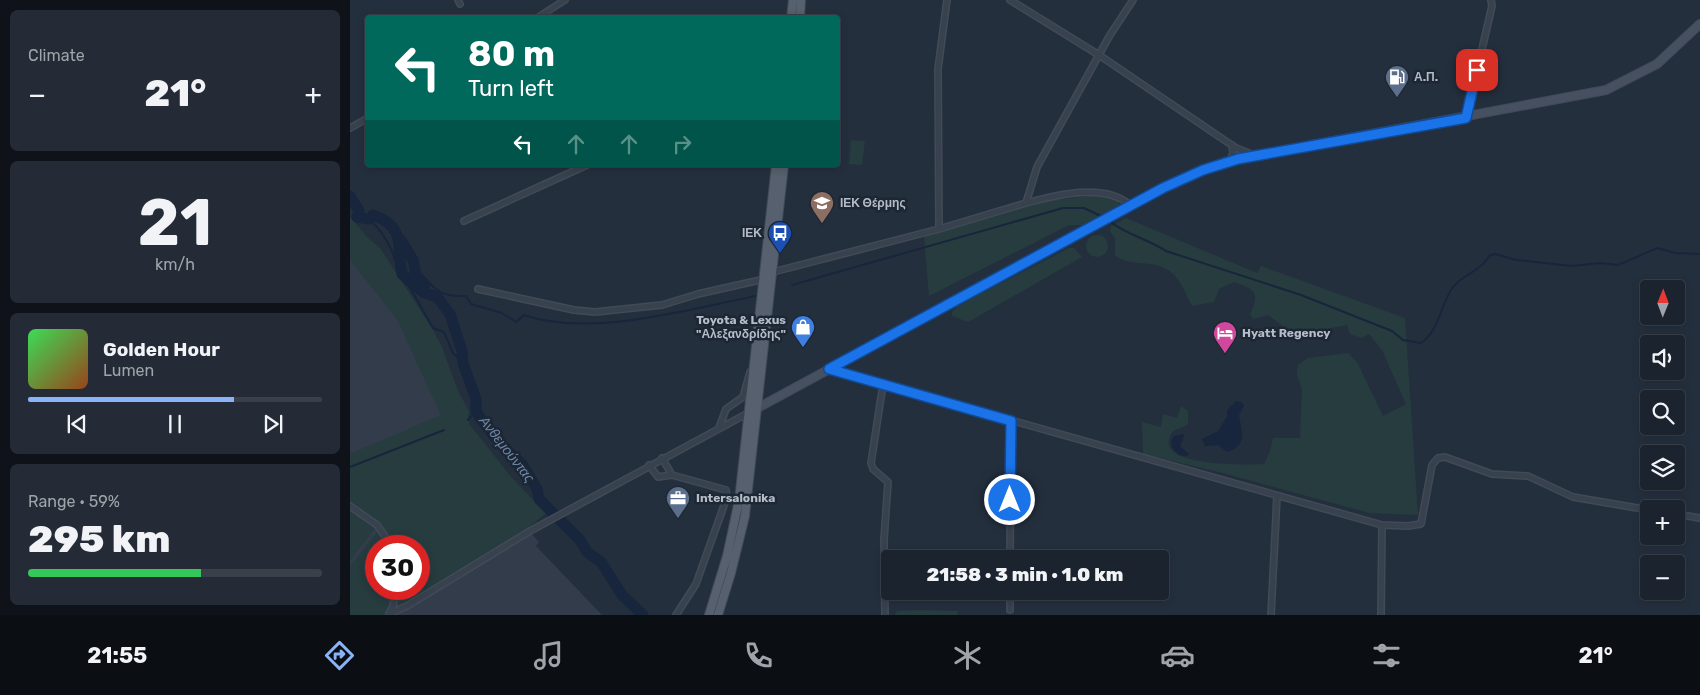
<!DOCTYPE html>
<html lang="en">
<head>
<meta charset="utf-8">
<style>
	body { margin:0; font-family:Rubik,sans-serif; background:#242b36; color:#f1f3f6; height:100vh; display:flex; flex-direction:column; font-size:19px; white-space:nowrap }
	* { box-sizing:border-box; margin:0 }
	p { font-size:16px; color:#a0a4aa }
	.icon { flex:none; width:28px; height:28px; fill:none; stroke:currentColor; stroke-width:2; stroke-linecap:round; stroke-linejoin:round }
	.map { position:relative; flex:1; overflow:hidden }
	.drawer { display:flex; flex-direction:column; gap:10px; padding:10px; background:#0f1319; width:350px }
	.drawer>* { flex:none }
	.guide { position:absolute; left:15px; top:15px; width:475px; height:152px; border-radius:5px; box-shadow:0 2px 8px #0003,0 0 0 1px #39404a; background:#00695c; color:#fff; overflow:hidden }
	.needle { width:32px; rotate:1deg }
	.buttons { position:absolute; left:1290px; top:280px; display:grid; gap:10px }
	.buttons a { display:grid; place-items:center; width:45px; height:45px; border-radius:5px; background:#1b232e; box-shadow:0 2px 8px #0003,0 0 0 1px #39404a; font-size:25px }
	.speed { position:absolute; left:15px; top:535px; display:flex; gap:10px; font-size:25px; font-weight:700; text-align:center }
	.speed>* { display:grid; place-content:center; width:65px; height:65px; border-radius:50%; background:#1b232e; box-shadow:0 2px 8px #0003,0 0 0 1px #39404a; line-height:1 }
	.speed .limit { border:8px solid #d22; background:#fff; color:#111 }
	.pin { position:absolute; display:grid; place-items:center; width:42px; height:42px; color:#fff; margin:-21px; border-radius:10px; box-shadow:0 2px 8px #0006 }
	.me { position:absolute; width:55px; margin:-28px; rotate:0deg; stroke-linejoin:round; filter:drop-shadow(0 0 4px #0008) }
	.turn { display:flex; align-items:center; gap:18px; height:105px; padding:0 20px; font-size:22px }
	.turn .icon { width:65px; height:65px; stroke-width:2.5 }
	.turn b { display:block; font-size:35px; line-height:42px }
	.lanes { display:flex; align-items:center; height:48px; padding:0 20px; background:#0003; justify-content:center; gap:25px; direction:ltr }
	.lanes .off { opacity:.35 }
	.big { font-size:38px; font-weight:800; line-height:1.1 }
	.drawer .card { flex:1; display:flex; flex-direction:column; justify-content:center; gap:8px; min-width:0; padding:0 18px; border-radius:8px; background:#242b36 }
	.drawer .dial { align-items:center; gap:0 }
	.dial b { font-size:65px; line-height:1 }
	.song { display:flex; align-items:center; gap:15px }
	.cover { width:60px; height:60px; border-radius:8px; background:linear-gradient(135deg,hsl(130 70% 55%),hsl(20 70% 35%)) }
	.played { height:5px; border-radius:2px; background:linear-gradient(90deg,#8ab4f8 70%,#39404a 70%) }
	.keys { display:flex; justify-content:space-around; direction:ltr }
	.heat { display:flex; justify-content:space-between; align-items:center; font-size:28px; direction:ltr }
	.charge { height:8px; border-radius:4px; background:linear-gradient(90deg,#34c759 59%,#39404a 0) }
	.trip { position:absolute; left:531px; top:550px; width:288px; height:50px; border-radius:5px; background:#1b232e; box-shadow:0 2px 8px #0003,0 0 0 1px #39404a; font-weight:800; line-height:50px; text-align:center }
	.menu { display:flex; height:80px; justify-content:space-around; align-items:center; background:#0b0e12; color:#a0a4aa }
	.menu .icon { width:35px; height:35px }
	.menu .current { color:#8ab4f8 }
	.menu b { font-size:22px; color:#f1f3f6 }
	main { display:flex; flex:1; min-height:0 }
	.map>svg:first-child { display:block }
	.airport { fill:#323c4b; fill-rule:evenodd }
	.green { fill:#263c3f }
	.water { fill:#17263c }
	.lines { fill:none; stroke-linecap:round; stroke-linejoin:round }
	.stream { stroke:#17263c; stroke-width:2 }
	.river { stroke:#17263c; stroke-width:11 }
	.street-casing { stroke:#414a57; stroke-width:8 }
	.secondary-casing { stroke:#414a57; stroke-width:10 }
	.primary-casing { stroke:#414a57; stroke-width:10 }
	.street { stroke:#38414e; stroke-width:5 }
	.secondary { stroke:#465061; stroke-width:8 }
	.primary { stroke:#56606e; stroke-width:8 }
	.route-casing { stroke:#114b97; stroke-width:12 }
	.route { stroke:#1a73e8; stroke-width:9 }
	.labels { text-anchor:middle; stroke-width:5; stroke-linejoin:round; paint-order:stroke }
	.poi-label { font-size:12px; font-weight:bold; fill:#b4bcc9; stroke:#1d2633; text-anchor:start }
	.water-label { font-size:14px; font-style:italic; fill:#6d86a8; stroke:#1d2633 }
</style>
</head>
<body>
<main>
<section class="drawer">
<div class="card"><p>Climate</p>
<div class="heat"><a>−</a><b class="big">21°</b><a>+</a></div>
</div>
<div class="card dial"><b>21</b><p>km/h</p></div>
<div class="card">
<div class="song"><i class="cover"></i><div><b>Golden Hour</b><p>Lumen</p></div></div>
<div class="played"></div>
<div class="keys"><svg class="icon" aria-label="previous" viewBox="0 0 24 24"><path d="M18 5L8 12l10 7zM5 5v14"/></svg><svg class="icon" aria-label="pause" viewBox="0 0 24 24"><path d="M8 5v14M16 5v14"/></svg><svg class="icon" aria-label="next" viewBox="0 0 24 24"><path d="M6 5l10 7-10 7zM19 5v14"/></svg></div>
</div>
<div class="card"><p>Range · 59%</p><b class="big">295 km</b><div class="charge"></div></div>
</section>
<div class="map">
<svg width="1350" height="615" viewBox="0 0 1350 615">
	<rect width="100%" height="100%" fill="#242f3e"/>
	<!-- airport -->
	<path class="airport" d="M0,256L49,318L175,526L189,542L186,546L252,615H0ZM26,546H69V589H26Z"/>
	<!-- green -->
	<path class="green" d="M501,140L515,141L512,165L499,164Z
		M745,195L765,198L770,205L733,225H719L579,296L574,236L697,201Z
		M0,217L18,238L30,248L82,328L92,347L108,391L119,411L118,416L120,425L162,478L196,513L178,528L52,606L47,604L48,589H69V546H45C36,525 19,515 0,502V454L91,415L47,319L0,260Z
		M776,218L907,273L911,266L1055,318L1068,515L1019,513L873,473L793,454L792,422L811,427L813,414L827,418L831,406L838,411V424C834,428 827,428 824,431C820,434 818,441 819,445C824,466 896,465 914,464L920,451L923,438H950L952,389L947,374L948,365L958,358L998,353L1007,362L1033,416L1056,404L1032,350L1019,334L1012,338L1000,334L997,325L944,335L918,315L903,319L900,314C911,292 904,289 884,282L869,289L864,302L842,306C836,295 830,277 818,270C803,259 780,268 765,255V238L760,231L761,226Z
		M736 246a11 11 0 1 1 22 0a11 11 0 1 1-22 0Z
		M719,248H724L732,257L618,322L602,316V312L607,306Z
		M0,509L26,527L0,560Z
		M29,530L39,546H26V589H42L38,609L35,615H0V566Z
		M569,610L608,611L607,615H545L547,611Z"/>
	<!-- water -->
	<path class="water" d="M886,401L892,402L894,406L889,415C891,429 899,446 877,452L868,445L855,446L852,439L868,431L877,416V410Z
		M833,434L834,436L830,446L839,454L837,456L829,455L822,448L821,441L824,436Z"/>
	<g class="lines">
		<!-- stream -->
		<path class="stream" d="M19,219C28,227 36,238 41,249C44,255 44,261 50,266
			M759,221C777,235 798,239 816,251L951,295L1042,331L1053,340L1071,343C1089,330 1090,308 1101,290C1110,275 1132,271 1139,256L1145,254L1166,260L1222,266L1250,263L1268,265L1307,248L1325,253L1350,254
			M66,269C86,289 87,297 116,296L121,304L152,313L166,322L174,315C240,338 338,309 406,296
			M52,274L83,328L94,332L103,353L113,363
			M442,285L713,208H734L755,218
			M118,420L126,411
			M0,467L94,430"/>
		<!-- river -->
		<path class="river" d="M0,196L9,211L7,217L19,219L23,215C58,227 46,251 52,274L73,292L87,297L100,314L112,351L113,363L126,399V411L131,419L151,445L172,464L187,489L189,499L230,540L237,552L251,562L272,595L293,615
			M51,240L63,260L66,275L75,285"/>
		<!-- street casing -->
		<g class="street-casing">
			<path id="street" d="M108,0L110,4
				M660,0L749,55L886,148L903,155
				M187,18L215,0
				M1116,118L1142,6L1141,0
				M0,128L18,118
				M880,161L883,153L882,145
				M781,206C756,182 706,195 676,203L687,167L760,35L783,0
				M114,221L237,165
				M589,229L588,69L597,0
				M423,272L589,229L676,203
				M128,289L224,310L245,312L312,305L348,294L415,279
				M480,369L1032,525L1058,526L1071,524L1082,465L1088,458L1095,457L1142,474L1178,476L1223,497L1299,510
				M533,384L521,463L523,469L538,482L534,540L535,615
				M369,428L376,409L393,397L400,372
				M312,458L322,475L376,490L377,497L346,584L326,615
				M299,465L308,477L322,475
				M0,506L27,525L42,546
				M1326,514L1350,518
				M660,559L661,421
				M660,610V591
				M39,614L57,606L180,531L400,412
				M39,614L43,606L46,589
				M921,615L927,496
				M1031,615L1032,525"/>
		</g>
		<!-- secondary casing -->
		<g class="secondary-casing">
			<path id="secondary" d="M402,411L813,188L853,170L898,157L1256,90L1307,64L1350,24"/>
		</g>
		<!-- primary casing -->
		<g class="primary-casing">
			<path id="primary" d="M441,18L443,0
				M450,18L451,0
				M359,615L377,556L389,500L426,165
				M368,615L381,573L395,516L434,165"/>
		</g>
		<!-- street -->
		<use href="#street" class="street"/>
		<!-- secondary -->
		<use href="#secondary" class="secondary"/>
		<!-- primary -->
		<use href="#primary" class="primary"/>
	</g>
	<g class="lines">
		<!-- route casing -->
		<g class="route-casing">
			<path id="route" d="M660,500L661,421L479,369L813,188L853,170L888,159L1116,118L1127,70"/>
		</g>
		<!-- route -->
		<use href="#route" class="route"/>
	</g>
	<!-- icons -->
	<defs>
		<g id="fuel-pin" transform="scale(1.25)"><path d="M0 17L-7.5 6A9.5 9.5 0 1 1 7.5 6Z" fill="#5c6f8a" stroke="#1d2633"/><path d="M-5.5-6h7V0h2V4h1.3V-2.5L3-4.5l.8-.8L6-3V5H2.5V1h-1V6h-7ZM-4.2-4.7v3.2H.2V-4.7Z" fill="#fff"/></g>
		<g id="school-pin" transform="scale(1.25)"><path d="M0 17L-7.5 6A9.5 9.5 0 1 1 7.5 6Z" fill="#8d6e63" stroke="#1d2633"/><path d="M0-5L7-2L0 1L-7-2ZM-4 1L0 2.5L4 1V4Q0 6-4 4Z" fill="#fff"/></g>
		<g id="bus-pin" transform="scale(1.25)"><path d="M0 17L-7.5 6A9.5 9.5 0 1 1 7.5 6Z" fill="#1a4fb4" stroke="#1d2633"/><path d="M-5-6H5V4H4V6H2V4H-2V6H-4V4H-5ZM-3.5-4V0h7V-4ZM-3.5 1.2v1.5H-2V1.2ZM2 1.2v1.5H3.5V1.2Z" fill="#fff"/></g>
		<g id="shop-pin" transform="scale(1.25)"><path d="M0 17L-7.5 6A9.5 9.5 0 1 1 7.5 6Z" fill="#3f7fe0" stroke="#1d2633"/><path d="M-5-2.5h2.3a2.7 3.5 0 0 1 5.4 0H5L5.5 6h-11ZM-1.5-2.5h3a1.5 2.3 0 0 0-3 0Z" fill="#fff"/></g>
		<g id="hotel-pin" transform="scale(1.25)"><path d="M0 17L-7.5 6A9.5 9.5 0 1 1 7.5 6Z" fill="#d1479c" stroke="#1d2633"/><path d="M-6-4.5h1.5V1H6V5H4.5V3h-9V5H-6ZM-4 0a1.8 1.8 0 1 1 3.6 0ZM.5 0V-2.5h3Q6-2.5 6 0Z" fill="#fff"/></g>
		<g id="office-pin" transform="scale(1.25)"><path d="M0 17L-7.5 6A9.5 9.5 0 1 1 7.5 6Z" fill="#5c6f8a" stroke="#1d2633"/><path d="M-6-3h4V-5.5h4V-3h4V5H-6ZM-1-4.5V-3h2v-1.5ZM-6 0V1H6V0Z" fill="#fff"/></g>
	</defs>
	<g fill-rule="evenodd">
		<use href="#fuel-pin" x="1047" y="77"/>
		<use href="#school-pin" x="472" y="203"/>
		<use href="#bus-pin" x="430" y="233"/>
		<use href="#shop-pin" x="453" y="327"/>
		<use href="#hotel-pin" x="875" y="333"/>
		<use href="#office-pin" x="328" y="498"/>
	</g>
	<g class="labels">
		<!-- poi labels -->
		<g class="poi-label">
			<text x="1064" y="81">Α.Π.</text>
			<text x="490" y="207">ΙΕΚ Θέρμης</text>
			<text x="412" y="237" text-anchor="end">ΙΕΚ</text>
			<text x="436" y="324" text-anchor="end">Toyota &amp; Lexus<tspan x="436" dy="14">"Αλεξανδρίδης"</tspan></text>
			<text x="892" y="337">Hyatt Regency</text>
			<text x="346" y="502">Intersalonika</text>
		</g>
		<!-- water labels -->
		<g class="water-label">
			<text transform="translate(157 449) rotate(52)" y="5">Ανθεμούντας</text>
		</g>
	</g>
</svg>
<div class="buttons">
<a><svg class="needle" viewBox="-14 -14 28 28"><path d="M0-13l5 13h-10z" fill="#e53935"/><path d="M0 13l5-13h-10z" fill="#a0a4aa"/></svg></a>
<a><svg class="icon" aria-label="sound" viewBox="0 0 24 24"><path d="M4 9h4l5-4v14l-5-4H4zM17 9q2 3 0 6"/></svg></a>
<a><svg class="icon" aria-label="search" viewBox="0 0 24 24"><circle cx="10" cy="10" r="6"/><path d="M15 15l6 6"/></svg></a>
<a><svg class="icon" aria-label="layers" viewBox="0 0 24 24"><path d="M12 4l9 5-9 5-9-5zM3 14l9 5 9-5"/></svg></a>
<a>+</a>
<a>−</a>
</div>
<div class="speed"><div class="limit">30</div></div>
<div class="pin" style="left:1127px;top:70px;background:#d93025"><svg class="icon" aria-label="arrive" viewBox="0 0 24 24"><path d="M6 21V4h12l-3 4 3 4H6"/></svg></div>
<svg class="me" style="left:660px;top:500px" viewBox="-20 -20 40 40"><circle r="17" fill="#1a73e8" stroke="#fff" stroke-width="3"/><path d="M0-11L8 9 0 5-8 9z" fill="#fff"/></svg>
<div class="trip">21:58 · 3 min · 1.0 km</div>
<div class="guide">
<div class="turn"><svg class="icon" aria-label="left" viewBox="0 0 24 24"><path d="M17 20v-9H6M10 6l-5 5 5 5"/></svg><div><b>80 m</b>Turn left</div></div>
<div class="lanes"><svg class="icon" aria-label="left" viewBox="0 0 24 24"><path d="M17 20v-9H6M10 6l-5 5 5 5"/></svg><svg class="icon off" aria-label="ahead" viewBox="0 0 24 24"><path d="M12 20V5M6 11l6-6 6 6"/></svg><svg class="icon off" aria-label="ahead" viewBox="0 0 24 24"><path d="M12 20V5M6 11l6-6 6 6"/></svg><svg class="icon off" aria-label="right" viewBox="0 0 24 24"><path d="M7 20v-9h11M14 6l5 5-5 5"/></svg></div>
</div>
</div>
</main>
<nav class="menu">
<b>21:55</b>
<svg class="icon current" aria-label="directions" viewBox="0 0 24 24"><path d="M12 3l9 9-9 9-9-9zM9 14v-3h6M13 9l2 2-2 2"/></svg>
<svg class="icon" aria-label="music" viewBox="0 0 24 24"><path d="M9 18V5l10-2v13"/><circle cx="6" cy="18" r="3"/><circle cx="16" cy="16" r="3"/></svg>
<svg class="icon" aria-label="phone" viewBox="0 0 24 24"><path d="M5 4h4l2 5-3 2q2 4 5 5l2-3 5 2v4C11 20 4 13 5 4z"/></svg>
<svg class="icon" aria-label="climate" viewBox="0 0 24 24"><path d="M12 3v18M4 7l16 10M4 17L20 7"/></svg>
<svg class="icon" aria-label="car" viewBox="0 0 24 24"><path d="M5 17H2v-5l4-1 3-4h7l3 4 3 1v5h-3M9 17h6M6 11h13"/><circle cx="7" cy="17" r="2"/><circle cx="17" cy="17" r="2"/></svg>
<svg class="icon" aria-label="filters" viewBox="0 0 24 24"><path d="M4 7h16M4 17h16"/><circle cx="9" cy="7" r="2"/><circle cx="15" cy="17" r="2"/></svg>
<b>21°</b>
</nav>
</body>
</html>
